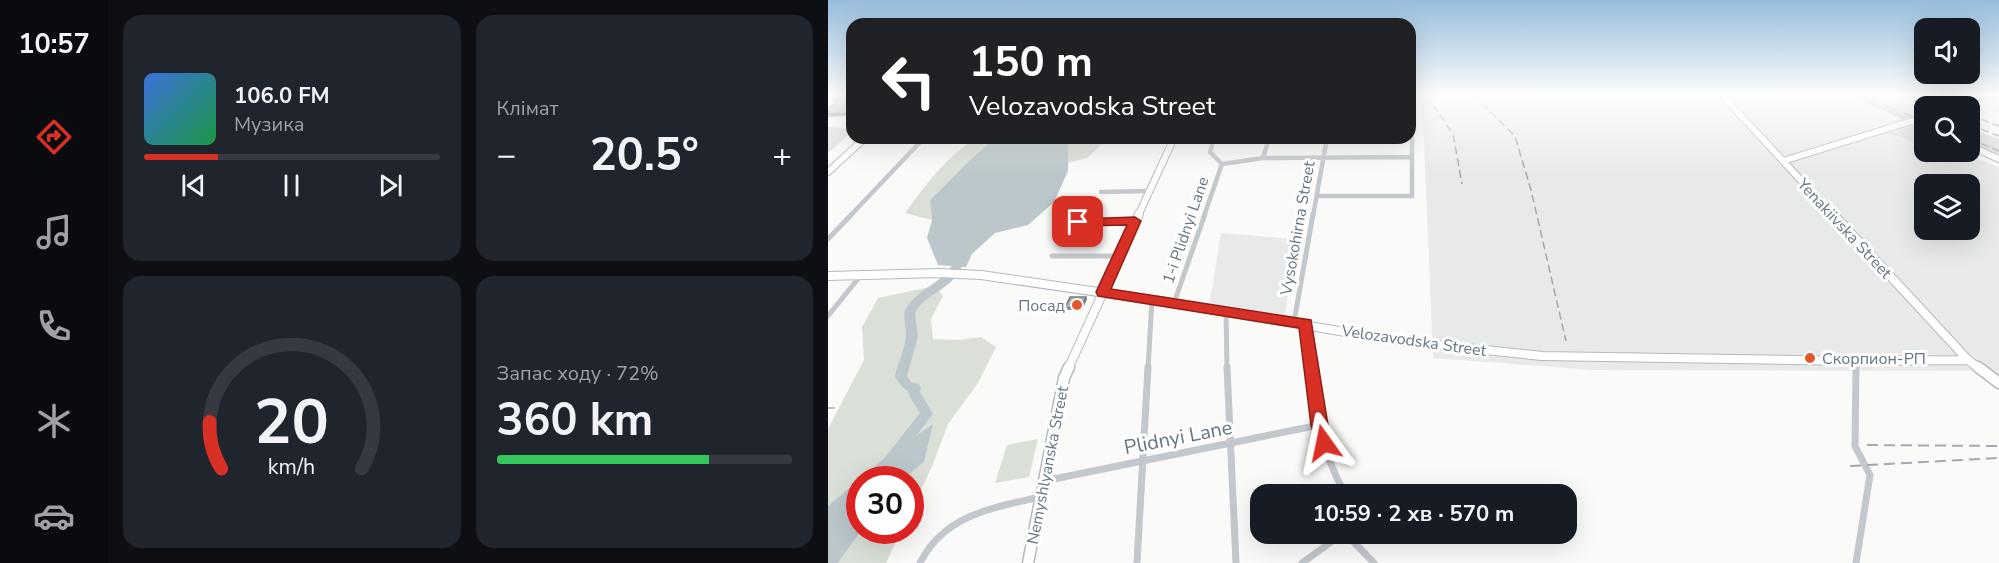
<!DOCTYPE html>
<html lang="uk">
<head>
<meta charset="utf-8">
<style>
	body { margin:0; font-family:"Nunito Sans",sans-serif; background:#20242c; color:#f1f3f6; height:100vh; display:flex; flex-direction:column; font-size:22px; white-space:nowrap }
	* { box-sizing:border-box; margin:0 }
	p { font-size:20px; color:#9ea1a6 }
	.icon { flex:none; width:33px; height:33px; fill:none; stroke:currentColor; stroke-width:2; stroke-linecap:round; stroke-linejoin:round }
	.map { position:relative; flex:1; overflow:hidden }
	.panel { display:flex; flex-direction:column; gap:15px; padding:15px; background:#0d0f14; width:720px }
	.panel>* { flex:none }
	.hud { position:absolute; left:18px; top:18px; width:570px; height:126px; border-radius:18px; box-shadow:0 6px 24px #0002; background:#202124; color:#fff; overflow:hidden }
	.fabs { position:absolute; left:1086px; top:18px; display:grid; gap:12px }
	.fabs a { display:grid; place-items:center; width:66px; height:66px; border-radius:12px; background:#171b24; box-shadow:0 6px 24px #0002; font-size:30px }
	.speed { position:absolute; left:18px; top:466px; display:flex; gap:12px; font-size:30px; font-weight:700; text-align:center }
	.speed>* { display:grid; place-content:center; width:78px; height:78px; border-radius:50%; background:#171b24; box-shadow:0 6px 24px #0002; line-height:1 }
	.speed .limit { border:9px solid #d22; background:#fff; color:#111 }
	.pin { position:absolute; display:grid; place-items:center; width:51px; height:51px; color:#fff; margin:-26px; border-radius:12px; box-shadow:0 3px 9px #0006 }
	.me { position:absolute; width:66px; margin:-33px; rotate:348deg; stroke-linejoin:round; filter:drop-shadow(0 0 4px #0008) }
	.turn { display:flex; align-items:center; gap:21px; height:126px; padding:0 24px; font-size:27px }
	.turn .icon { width:78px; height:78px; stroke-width:2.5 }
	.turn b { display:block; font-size:42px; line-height:51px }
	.big { font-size:45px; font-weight:700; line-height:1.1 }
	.panel .tile { flex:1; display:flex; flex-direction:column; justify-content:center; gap:9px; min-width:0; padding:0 21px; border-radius:18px; background:#20242c }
	.panel .dial { align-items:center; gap:0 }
	.dial svg { height:156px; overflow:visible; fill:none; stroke:#363941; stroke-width:7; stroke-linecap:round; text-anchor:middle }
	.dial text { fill:#f1f3f6; stroke:none }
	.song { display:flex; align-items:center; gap:18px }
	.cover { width:72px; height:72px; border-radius:9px; background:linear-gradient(135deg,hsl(220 70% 55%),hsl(140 70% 35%)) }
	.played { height:6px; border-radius:3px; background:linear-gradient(90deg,#d93025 25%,#363941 25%) }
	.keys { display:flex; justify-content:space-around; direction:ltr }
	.heat { display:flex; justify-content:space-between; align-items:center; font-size:33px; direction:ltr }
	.charge { height:9px; border-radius:4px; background:linear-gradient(90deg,#34c759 72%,#363941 0) }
	.panel .tiles { flex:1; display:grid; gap:15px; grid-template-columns:repeat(2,1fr) }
	.trip { position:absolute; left:422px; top:484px; width:327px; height:60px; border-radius:18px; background:#171b24; box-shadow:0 6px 24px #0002; font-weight:700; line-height:60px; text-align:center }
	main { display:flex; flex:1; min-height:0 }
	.tab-bar { display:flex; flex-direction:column; width:108px; justify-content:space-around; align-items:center; background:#090b0e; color:#9ea1a6 }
	.tab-bar .icon { width:42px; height:42px }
	.tab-bar .on { color:#d93025 }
	.tab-bar b { font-size:27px; color:#f1f3f6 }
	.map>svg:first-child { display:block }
	.built { fill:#e8e9e9; fill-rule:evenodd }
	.green { fill:#dadfd7 }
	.water { fill:#bbc7cb }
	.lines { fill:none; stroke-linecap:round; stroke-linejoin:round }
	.stream { stroke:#bbc7cb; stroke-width:2 }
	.river { fill:#bbc7cb; fill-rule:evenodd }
	.secondary-far2-casing { stroke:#b3babf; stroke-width:8 }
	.secondary-far1-casing { stroke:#b3babf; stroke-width:10 }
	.secondary-casing { stroke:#b3babf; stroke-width:13 }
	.street-far2 { stroke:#c3c8cc; stroke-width:4.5 }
	.street-far1 { stroke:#c3c8cc; stroke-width:5 }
	.street { stroke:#c3c8cc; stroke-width:7 }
	.secondary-far2 { stroke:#fff; stroke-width:6 }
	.secondary-far1 { stroke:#fff; stroke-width:8 }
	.secondary { stroke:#fff; stroke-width:10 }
	.rail-far1 { stroke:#a2aab0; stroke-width:1.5; stroke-dasharray:8 4; stroke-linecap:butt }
	.rail { stroke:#a2aab0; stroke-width:2; stroke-dasharray:11 6; stroke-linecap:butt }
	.wall { fill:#929a9f }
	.shaded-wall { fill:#777d82 }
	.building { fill:#aab3b9; stroke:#777d82; stroke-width:1.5 }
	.route { fill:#d93025; stroke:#8d1f18; stroke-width:1.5 }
	.poi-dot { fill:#e4572e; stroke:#fff; stroke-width:2 }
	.labels { text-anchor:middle; stroke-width:6; stroke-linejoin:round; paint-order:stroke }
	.street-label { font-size:16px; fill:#657683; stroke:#fff }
	.poi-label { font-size:16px; fill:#657683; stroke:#fff; text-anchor:end }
	.near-street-label { font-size:20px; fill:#657683; stroke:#fff }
</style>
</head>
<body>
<main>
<nav class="tab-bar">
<b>10:57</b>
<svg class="icon on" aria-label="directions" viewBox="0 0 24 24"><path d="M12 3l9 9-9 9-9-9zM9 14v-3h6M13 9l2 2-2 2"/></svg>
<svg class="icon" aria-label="music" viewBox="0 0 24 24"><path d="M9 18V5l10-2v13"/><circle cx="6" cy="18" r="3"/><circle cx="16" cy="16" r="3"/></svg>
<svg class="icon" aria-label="phone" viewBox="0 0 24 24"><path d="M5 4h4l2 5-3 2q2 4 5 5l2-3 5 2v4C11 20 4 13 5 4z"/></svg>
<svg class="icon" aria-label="climate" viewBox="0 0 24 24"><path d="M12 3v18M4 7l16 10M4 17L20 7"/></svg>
<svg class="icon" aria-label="car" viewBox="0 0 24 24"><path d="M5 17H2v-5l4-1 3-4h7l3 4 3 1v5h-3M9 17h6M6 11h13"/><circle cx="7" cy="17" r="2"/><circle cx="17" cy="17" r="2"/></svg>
</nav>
<section class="panel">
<div class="tiles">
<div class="tile">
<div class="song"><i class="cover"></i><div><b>106.0 FM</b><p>Музика</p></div></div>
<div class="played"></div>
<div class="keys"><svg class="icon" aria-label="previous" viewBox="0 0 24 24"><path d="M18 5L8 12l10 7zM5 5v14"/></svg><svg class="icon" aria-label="pause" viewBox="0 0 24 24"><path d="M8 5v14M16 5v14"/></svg><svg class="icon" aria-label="next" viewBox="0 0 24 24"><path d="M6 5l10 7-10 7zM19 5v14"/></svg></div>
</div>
<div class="tile"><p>Клімат</p>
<div class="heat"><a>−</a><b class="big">20.5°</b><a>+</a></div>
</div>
<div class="tile dial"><svg viewBox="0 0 100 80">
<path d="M14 69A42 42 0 1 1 86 69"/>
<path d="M14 69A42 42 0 0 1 8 45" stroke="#d93025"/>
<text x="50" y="56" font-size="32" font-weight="700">20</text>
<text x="50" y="72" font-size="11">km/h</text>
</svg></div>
<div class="tile"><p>Запас ходу · 72%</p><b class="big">360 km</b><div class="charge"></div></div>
</div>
</section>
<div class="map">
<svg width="1171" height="563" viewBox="0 0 1171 563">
	<rect width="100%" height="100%" fill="#fafaf8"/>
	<!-- built -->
	<path class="built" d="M594,95H1019L1084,121L1096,130V152H1132L1171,167V381L1145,371L765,370L605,358ZM1096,184H1142V230H1096Z
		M1096,95H1171V113L1165,111L1149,116L1142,113V106H1125Z
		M393,233L466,239L457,318L381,307Z"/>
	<!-- green -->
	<path class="green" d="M1031,95H1065L1096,110V124Z
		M1082,126L1096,132V145L1062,134Z
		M0,127L24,129V132L0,153Z
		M1142,129L1171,139V154L1142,142Z
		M149,138H169C143,155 125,179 102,200L104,220L77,213C98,185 118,156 149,138Z
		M240,138H266L276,142L259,158L239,163Z
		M107,286L115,296L103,319L105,339L132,340L153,337L168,347L150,383L120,424L105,464L83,512L82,480H74L96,462L104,425L55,459L0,506V429L36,360L34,327L50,298Z
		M210,439L201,477L167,483L179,445Z
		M33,531H73L58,563H10Z"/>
	<!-- water -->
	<path class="water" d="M169,138H240V171L226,202L200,225L167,233L144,254L138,267L110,265L99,238L104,220L102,200C125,179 143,155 169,138Z
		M105,424L96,462L74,480H32L33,531L10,563H0V506L55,459Z"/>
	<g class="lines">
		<!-- stream -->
		<path class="stream" d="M0,408H6"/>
		<!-- river -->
		<path class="river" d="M127,252L131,253L136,262C132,271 127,279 119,285C108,294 93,300 87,313L90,336L79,376L83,382L91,384L93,388L92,392L105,414L54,480H39L92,413L82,397L80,391L75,388L67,377C69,363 77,350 78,336C79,323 72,315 81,304C94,287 116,282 126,262L122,255Z"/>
		<!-- secondary-far2 casing -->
		<g class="secondary-far2-casing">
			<path id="secondary-far2" d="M894,95L1006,216
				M1142,146L1171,159
				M955,161L1084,121L1096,126
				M0,172L37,138
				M310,216L346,138"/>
		</g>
		<!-- secondary-far1 casing -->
		<g class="secondary-far1-casing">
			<path id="secondary-far1" d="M1005,214L1140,360L1152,369
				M0,276L111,273L153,275L346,303L570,341L714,356L1028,361L1140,360
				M240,369L311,214"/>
		</g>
		<!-- secondary casing -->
		<g class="secondary-casing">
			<path id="secondary" d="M1150,367L1171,383
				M200,563L236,378L241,367"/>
		</g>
		<!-- street-far2 -->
		<path class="street-far2" d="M1026,95L1084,121
			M435,158L441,138
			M394,164L435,158L584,157
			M273,192L320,191
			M489,196H584V95
			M22,216L96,138
			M376,216L394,164L382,152L386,138
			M485,216L499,138"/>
		<!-- street-far1 -->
		<path class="street-far1" d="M250,222L307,221
			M0,239L24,214
			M224,256H291
			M346,303L377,214
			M398,311L399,369
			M0,316L33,275
			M466,322L485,214
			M478,324L483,369
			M320,369L324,299
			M1028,369V361"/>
		<!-- street -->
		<path class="street" d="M399,367L408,563
			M483,367C488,413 494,455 518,495
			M1028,367L1027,446L1042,475L1028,563
			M216,481L491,425
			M518,534L546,563
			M92,563C116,515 164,508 212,497
			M309,563L320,367
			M474,563L514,534"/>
		<!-- secondary-far2 -->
		<use href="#secondary-far2" class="secondary-far2"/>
		<!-- secondary-far1 -->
		<use href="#secondary-far1" class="secondary-far1"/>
		<!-- secondary -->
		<use href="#secondary" class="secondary"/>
		<!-- rail-far1 -->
		<path class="rail-far1" d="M598,95L625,134L634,184
			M645,95L687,136L703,190L738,341
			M1031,95L1096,121
			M1072,95L1098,106
			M1091,95L1121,106
			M1142,115L1171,126
			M1142,125L1171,136
			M1142,139L1171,151"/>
		<!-- rail -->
		<path class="rail" d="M1039,445L1171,446
			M1022,466L1171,458"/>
	</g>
	<!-- wall -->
	<path class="wall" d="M5,99L24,101V113L20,116L0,117V109L9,102H6Z
		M259,299L254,310H238L237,308Z"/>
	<!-- shaded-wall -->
	<path class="shaded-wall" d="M24,109V113L20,116L19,114Z
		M258,297L259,299L254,310L253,307Z"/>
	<!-- building -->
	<path class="building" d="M11,95H24V97L18,101H24V109L19,114H0V109L11,99H5Z
		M242,297H258L253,307L237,308Z"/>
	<!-- sky -->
	<linearGradient id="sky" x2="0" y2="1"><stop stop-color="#96bcdc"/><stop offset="0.55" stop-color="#fdfdfc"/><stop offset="1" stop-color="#fdfdfc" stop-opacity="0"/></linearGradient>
	<rect width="1171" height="173" fill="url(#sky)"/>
	<!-- route -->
	<path class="route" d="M307,217L313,221L283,289L483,320L500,425L505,443L502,448L496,450L490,448L483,425L471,328L270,296L268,292L299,225L250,226L244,222L250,219Z"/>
	<!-- markers -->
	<g class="poi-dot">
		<circle cx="249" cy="305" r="6"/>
		<circle cx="982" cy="358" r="6"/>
	</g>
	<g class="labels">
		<!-- street labels -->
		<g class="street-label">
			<text transform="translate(469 228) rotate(-80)" y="6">Vysokohirna Street</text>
			<text transform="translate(1017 228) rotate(47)" y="6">Yenakiivska Street</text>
			<text transform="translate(357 230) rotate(-71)" y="6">1-i Plidnyi Lane</text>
			<text transform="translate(586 340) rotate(8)" y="6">Velozavodska Street</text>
			<text transform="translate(219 465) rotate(-79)" y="6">Nemyshlyanska Street</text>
		</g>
		<!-- poi labels -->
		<g class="poi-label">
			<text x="237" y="311">Посад</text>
			<text x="994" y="364" text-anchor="start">Скорпион-РП</text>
		</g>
		<!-- near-street labels -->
		<g class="near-street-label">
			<text transform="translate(350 437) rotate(-11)" y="7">Plidnyi Lane</text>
		</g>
	</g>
</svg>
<div class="fabs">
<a><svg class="icon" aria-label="sound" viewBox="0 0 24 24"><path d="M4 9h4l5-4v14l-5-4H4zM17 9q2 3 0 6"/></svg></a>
<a><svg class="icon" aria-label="search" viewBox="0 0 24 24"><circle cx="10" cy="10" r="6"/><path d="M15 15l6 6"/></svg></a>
<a><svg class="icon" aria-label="layers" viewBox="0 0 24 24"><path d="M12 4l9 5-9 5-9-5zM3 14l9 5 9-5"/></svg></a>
</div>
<div class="speed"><div class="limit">30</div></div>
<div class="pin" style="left:250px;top:222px;background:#d93025"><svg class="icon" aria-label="arrive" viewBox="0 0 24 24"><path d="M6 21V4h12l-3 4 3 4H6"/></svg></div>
<svg class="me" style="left:496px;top:443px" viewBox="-20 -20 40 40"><path d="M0-17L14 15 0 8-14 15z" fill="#d93025" stroke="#fff" stroke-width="4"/></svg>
<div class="trip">10:59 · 2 хв · 570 m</div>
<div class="hud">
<div class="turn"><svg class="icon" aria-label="left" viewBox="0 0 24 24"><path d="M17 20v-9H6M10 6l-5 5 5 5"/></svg><div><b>150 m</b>Velozavodska Street</div></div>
</div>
</div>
</main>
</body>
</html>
